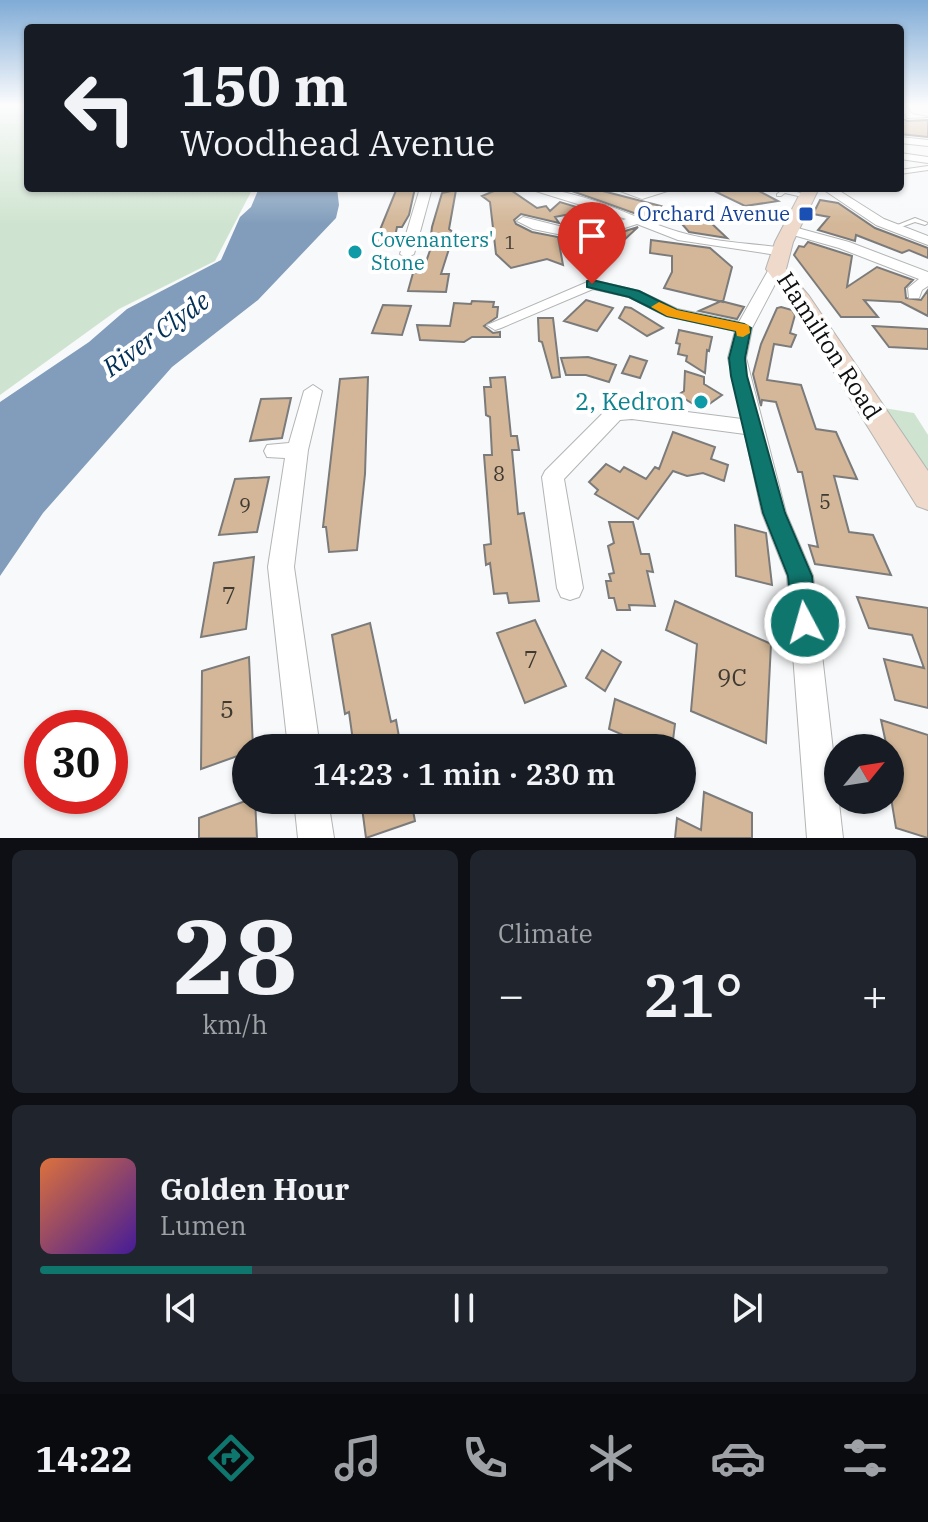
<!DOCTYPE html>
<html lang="en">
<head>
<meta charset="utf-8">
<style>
	body { margin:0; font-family:"IBM Plex Serif",serif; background:#20242c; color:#f1f3f6; height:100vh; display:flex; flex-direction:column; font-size:30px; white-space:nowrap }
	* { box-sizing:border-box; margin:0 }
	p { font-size:26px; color:#9ea1a6 }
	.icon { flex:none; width:44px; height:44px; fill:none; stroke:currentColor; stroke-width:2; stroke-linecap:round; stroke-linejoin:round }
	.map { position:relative; height:838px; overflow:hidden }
	.panel { display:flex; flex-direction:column; gap:12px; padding:12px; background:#0d0f14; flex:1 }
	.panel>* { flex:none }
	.top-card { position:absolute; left:24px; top:24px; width:880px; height:168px; border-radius:8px; box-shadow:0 2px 6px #0004; background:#171b24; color:#f1f3f6; overflow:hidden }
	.needle { width:52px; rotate:60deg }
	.tools { position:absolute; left:824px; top:734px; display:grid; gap:16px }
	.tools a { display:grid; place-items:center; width:80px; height:80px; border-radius:50%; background:#171b24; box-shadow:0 2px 6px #0004; font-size:40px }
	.speed { position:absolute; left:24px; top:710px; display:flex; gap:16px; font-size:40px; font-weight:700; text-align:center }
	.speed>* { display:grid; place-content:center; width:104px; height:104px; border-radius:50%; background:#171b24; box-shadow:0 2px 6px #0004; line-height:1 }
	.speed .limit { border:12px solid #d22; background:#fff; color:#111 }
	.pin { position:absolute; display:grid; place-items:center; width:68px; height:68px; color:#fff; margin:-82px -34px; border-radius:50% 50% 50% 0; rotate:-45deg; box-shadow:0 0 8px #0007 }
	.pin .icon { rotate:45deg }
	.me { position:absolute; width:88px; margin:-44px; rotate:354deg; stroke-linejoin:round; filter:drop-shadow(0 0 6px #0008) }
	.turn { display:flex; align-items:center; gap:28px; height:168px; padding:0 24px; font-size:36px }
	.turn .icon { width:104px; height:104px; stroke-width:2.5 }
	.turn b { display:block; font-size:56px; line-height:68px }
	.big { font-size:60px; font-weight:600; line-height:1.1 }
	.panel .tile { flex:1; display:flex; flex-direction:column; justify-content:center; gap:12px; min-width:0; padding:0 28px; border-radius:12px; background:#20242c }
	.panel .dial { align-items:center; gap:0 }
	.dial b { font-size:104px; line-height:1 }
	.song { display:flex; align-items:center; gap:24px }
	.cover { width:96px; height:96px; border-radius:12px; background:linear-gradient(135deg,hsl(20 70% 55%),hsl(260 70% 35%)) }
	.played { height:8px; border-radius:4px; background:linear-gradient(90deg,#0f766e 25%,#363941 25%) }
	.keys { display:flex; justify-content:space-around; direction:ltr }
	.heat { display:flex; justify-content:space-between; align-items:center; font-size:44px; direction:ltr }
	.panel .tiles { flex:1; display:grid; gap:12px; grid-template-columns:1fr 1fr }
	.tile:last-child { grid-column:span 2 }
	.trip { position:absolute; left:232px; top:734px; width:464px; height:80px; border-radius:40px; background:#171b24; box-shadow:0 2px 6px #0004; font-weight:600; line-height:80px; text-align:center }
	.menu { display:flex; height:128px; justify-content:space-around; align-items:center; background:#090b0e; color:#9ea1a6 }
	.menu .icon { width:56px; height:56px }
	.menu .active { color:#0f766e }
	.menu b { font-size:36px; color:#f1f3f6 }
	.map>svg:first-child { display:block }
	.green { fill:#cfe4d0 }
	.water { fill:#819dbb }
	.building { fill:#d3b798; stroke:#7c7b7b; stroke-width:2 }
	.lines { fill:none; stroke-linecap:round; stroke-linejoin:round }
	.lane-casing { stroke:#b3b4b4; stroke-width:2 }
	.street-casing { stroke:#b3b4b4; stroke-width:2 }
	.secondary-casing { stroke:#b3b4b4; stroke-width:2 }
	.lane { fill:#fff; fill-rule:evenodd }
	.street { fill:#fff; fill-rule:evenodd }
	.secondary { fill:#eed9ca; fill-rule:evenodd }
	.route { fill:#0f766e; stroke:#0a4d48; stroke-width:2 }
	.slow { fill:#f59e0b }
	.transit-dot { fill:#1a4fb4; stroke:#fff; stroke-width:3 }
	.culture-dot { fill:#0f9aa8; stroke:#fff; stroke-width:3 }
	.labels { text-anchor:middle; stroke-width:8; stroke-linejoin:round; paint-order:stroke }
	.far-number-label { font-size:18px; fill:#3f3931 }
	.far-transit-label { font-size:20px; fill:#164399; stroke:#fff; text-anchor:end }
	.far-culture-label { font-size:20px; fill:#0d838f; stroke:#fff; text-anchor:start }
	.number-label { font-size:20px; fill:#3f3931 }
	.street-label { font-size:24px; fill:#0e0f0f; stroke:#fff }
	.culture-label { font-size:24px; fill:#0d838f; stroke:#fff; text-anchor:end }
	.near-number-label { font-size:24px; fill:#3f3931 }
	.water-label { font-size:26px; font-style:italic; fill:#033057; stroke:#fff }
</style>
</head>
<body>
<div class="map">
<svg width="928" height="838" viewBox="0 0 928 838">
	<rect width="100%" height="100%" fill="#f8f9fa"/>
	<!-- green -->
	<path class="green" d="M0,106H28V188H253L215,261L119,309L0,395Z
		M884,408L914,413L928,435V472Z"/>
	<!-- water -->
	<path class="water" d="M259,188H337L339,205L336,218L258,300L172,367L43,513L0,576V402L89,342L127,309L221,260L240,217L251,207Z"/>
	<!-- building -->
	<path class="building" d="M900,117L907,121L928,120V137L900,134Z
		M397,188H415L409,215L402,227H397L394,242H375Z
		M501,188L512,191L537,208L546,206L550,211L560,202L617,219L598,226L585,211L555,217L559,223L521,214L514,220L516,224L532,232L558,237L563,265L547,259L511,268L496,254L490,202L482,196Z
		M575,188L595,189L661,206L648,218L572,191Z
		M738,188L757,190L778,201L745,206L716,192Z
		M456,190L449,229L454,233L441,274H449L446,292L408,291L413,273H422L433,242H430L432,227L442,193Z
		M820,200L838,203L875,228L928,248V258L909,250L902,253L856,235L855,241L818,230L829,217L813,214Z
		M675,216L710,222L727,238L689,232Z
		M638,227L623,241L621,248L615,250L606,267L590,263L606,237Z
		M651,240L710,248L732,267L723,302L664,288L672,272V256L650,253Z
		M808,242L852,256L847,287L877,267L913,280L905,288L906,298L921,300L928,290V316L901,302L864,300L878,317H841L794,255L799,246L804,247Z
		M586,300L613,308L597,331L564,321Z
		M472,301L494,302L493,307H498L497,317L484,326L493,333L500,332V337H472L464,342L420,340L417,325L450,326L454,303L471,304Z
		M721,301L744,307L737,319L699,311Z
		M383,305L411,306L402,335L372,333Z
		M625,307L631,308L663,328L647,336L619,318Z
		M781,307L792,310L795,315L790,333L796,335L791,347L774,344L767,380L801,385L816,429L836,432L857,479L834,476L849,532L873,535L891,575L815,564L809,545L818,547L802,472H798L776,402L762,400L761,406L753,374L761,344L777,308Z
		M538,318H553L560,377L552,378L542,342L539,341Z
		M873,326L928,329V349L889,347Z
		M679,330L712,337L709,351L707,350L705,373L686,361L687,356L678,354L680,344L676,343Z
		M630,356L647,361L640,378L622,373Z
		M588,357L616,365L609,382L586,375H566L561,358Z
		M685,371L704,377V384L722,395L702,409L678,395L684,391Z
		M368,377L365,474L357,550L329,552L326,527H323L340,379Z
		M505,377L511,436H517L519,450H512L518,514L524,513L539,601L509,603L507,593L494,594L490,563L486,565L484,545L491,544L484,455H492L490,417L486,415L484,387H491L490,378Z
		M291,398L282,438L250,441L261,399Z
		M673,432L715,447L711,459L728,465L724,481L703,473L687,476L673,471L638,519L595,494L598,490L589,482L606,464L620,472L624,467L646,479L655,467L659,469Z
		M269,477L257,532L219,535L235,479Z
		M609,522H633L641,554H649L653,572L647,571L655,606L629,605L630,610H617L614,598H609L606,581H611L609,574L614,573L608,546L614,543Z
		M735,525L766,533L772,585L736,576Z
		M254,557L246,629L201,637L214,563Z
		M857,597L928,608V708L895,700L884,659L924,668L912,635L869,628Z
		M675,601L771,644L766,743L691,711L697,644L666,630Z
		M535,620L566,686L525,703L497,633Z
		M370,623L391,722L396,720L401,748H354L349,712L345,714L332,635Z
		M602,650L621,662L605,691L586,678Z
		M249,657L253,748H246V753L201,769L202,671Z
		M615,699L675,724L672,748H653L609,729Z
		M881,720L928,735V838L896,828L890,792V748H887Z
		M704,792L752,813V838H675L677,818L701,830Z
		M248,800H255L257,838H199V818Z
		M361,800H411L415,821L366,838Z"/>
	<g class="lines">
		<!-- lane casing -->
		<g class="lane-casing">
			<path id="lane" d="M928,166V170L900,174V170Z
				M784,189L809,195L810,196L807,198L785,193L781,196H777V194Z
				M915,218L928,223L925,225L915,222L893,230L890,228Z"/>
		</g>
		<!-- street casing -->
		<g class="street-casing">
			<path id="street" d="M900,106H906L912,114L928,117L907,118Z
				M900,137L928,140V146L900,143Z
				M900,153L928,157V163L900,159Z
				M420,188H432L414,254L407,258L400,254Z
				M526,188C581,188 629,217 679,232C712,242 749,243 783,248L790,252L783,256L678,240L637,224L603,235L585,244L588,251L581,255L576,254L571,243L577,238L533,229L517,221L523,217L587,233L626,219Z
				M612,188H629L642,192L677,188L642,199Z
				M821,188H835L884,219L928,236V245L876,225Z
				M790,226L849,242L928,272V286L922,290L919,298H909L908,288L919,279L839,248L786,233V227Z
				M776,265L783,269L752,328L746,358L786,513L813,576L843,838H807L787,576L762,513L745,434L632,419L620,420L564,479L583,588L579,597L570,600L561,597L557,588L542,477L545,471L607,409L632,405L742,419L728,358L735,331L666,316L629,297L593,289L501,328L495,330L487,325L592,280L639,291L677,309L739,322L769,269Z
				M313,385L322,391L308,450L294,567L320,748H288L268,567L285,458L267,457L264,451L267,445L289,443L304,391Z
				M294,800H328L334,838H298Z"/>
		</g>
		<!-- secondary casing -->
		<g class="secondary-casing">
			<path id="secondary" d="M803,188H819L793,242L786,269L809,296L928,471V510L917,506L791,303L766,269L775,242Z"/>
		</g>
		<!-- lane -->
		<use href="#lane" class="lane"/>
		<!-- street -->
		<use href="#street" class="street"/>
		<!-- secondary -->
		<use href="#secondary" class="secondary"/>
	</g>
	<!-- sky -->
	<linearGradient id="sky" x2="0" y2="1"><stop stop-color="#7fabd6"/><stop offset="0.47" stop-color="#fcfcfd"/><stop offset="1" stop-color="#fcfcfd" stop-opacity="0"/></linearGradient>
	<rect width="928" height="224" fill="url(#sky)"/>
	<!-- route -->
	<path class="route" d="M592,280L639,291L677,310L744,324L751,328L745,358L747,376L785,513L812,576L817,623L814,632L805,636L796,632L792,623L788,576L763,513L731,376L729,358L736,331L667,316L629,297L587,287V281Z"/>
	<!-- slow -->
	<path class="slow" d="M659,302L677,310L749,325L750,333L743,337L737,336L736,331L667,316L651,307Z"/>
	<!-- markers -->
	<rect class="transit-dot" x="798" y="206" width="16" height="16" rx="4"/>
	<g class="culture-dot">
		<circle cx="355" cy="252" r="8"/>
		<circle cx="701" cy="402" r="8"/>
	</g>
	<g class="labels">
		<!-- far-number labels -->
		<g class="far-number-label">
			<text x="510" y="249">1</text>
		</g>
		<!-- far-transit labels -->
		<g class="far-transit-label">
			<text x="790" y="221">Orchard Avenue</text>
		</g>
		<!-- far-culture labels -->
		<g class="far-culture-label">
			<text x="371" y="247">Covenanters'<tspan x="371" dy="23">Stone</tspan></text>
		</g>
		<!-- number labels -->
		<g class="number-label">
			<text x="499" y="481">8</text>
			<text x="825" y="509">5</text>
			<text x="245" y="513">9</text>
		</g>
		<!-- street labels -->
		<g class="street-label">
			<text transform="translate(829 346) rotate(57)" y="8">Hamilton Road</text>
		</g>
		<!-- culture labels -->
		<g class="culture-label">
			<text x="685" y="410">2, Kedron</text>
		</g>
		<!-- near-number labels -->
		<g class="near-number-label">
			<text x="229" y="604">7</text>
			<text x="531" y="668">7</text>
			<text x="732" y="686">9C</text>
			<text x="227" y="718">5</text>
		</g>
		<!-- water labels -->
		<g class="water-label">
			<text transform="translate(156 334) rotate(-36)" y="9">River Clyde</text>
		</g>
	</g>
</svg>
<div class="tools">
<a><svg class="needle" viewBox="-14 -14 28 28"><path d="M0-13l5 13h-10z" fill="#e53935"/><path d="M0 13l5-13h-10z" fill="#9ea1a6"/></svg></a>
</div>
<div class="speed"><div class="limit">30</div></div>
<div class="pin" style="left:592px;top:284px;background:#d93025"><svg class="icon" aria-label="arrive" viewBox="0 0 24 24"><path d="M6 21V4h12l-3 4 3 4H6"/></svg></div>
<svg class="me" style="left:805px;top:623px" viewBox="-20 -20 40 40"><circle r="17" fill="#0f766e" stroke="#fff" stroke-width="3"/><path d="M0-11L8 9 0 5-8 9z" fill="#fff"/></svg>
<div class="trip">14:23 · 1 min · 230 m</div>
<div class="top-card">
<div class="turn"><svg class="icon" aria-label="left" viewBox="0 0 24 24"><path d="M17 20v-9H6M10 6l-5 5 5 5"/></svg><div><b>150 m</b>Woodhead Avenue</div></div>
</div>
</div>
<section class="panel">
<div class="tiles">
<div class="tile dial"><b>28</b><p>km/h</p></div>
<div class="tile"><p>Climate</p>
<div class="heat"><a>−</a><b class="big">21°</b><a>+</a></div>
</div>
<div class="tile">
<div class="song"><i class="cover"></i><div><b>Golden Hour</b><p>Lumen</p></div></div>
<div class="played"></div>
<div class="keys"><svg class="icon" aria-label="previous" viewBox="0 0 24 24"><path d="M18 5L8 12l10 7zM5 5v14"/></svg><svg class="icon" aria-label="pause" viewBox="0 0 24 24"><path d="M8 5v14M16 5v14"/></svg><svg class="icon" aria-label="next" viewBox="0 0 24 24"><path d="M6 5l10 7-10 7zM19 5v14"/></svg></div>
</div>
</div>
</section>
<nav class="menu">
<b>14:22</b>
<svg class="icon active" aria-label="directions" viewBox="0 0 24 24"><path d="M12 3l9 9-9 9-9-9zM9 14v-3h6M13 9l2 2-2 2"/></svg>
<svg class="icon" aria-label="music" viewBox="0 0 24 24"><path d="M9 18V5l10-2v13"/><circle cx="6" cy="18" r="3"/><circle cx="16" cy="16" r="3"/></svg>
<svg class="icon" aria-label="phone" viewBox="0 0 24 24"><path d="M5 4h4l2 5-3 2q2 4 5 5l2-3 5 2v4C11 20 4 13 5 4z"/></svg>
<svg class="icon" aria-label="climate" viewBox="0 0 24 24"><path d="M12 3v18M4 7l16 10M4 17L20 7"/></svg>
<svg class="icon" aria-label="car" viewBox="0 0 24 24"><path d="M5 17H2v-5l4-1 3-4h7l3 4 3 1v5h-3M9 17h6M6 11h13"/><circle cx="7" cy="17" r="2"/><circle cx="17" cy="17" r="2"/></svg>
<svg class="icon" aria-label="filters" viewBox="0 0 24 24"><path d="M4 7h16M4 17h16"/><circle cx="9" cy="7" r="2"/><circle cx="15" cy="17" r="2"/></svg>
</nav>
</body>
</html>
